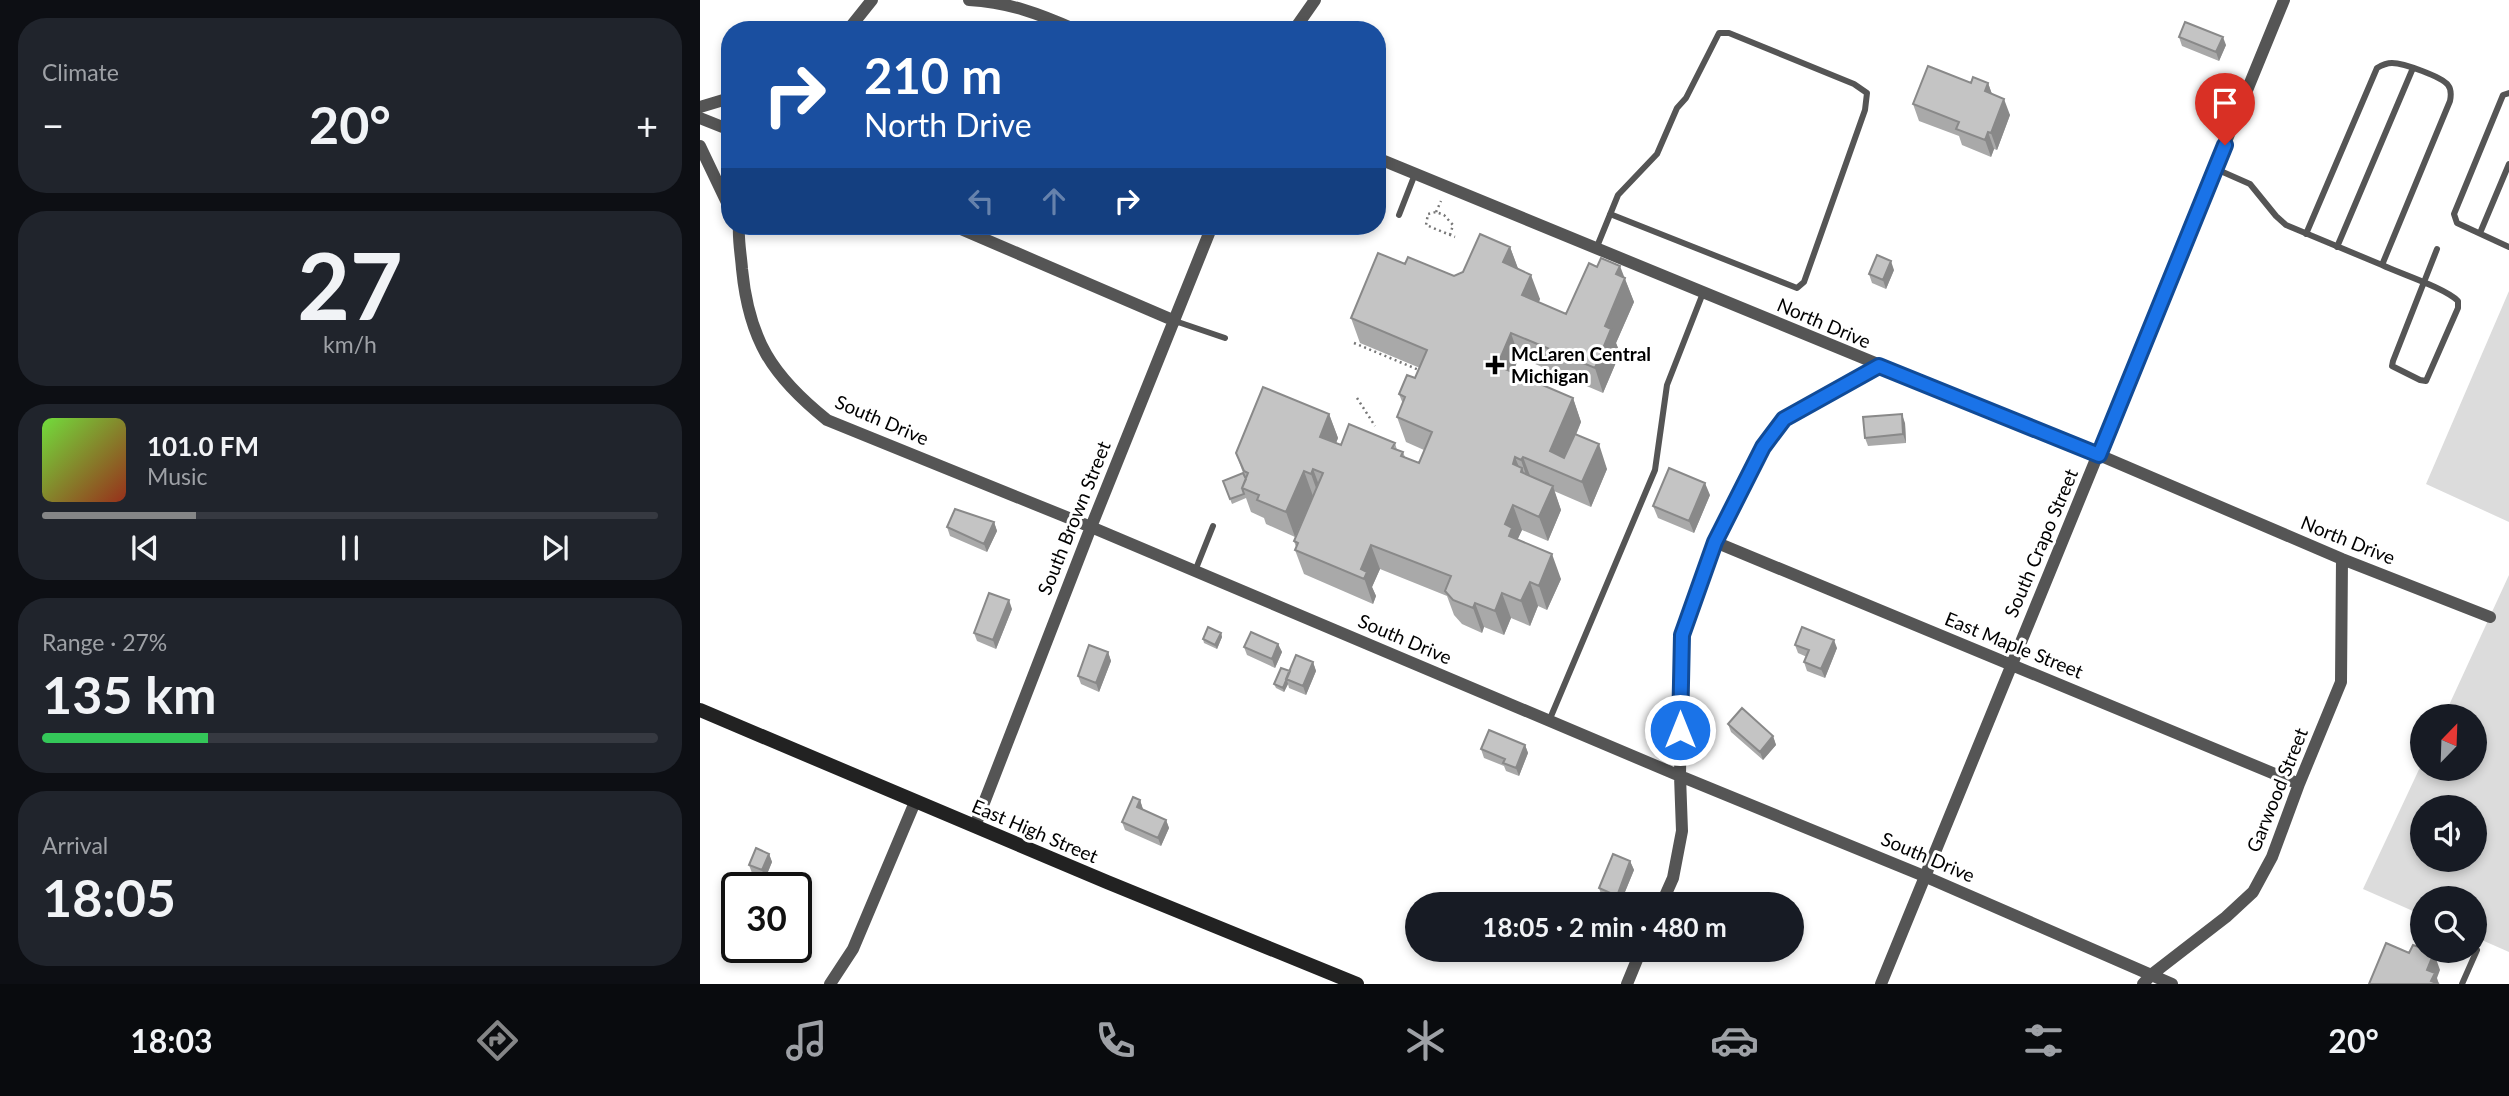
<!DOCTYPE html>
<html lang="en">
<head>
<meta charset="utf-8">
<style>
	body { margin:0; font-family:Lato,sans-serif; background:#20242c; color:#f1f3f6; height:100vh; display:flex; flex-direction:column; font-size:26px; white-space:nowrap }
	* { box-sizing:border-box; margin:0 }
	p { font-size:23px; color:#9ea1a6 }
	.icon { flex:none; width:38px; height:38px; fill:none; stroke:currentColor; stroke-width:2; stroke-linecap:round; stroke-linejoin:round }
	.map { position:relative; flex:1; overflow:hidden }
	.details { display:flex; flex-direction:column; gap:18px; padding:18px; background:#0d0f14; width:700px }
	.details>* { flex:none }
	.hud { position:absolute; left:21px; top:21px; width:665px; height:214px; border-radius:28px; box-shadow:0 4px 10px #0003; background:#1a4fa0; color:#fff; overflow:hidden }
	.needle { width:46px; rotate:23deg }
	.fabs { position:absolute; left:1710px; top:704px; display:grid; gap:14px }
	.fabs a { display:grid; place-items:center; width:77px; height:77px; border-radius:50%; background:#171b24; box-shadow:0 4px 10px #0003; font-size:35px }
	.speed { position:absolute; left:21px; top:872px; display:flex; gap:14px; font-size:35px; font-weight:700; text-align:center }
	.speed>* { display:grid; place-content:center; width:91px; height:91px; border-radius:50%; background:#171b24; box-shadow:0 4px 10px #0003; line-height:1 }
	.speed .limit { border:4px solid #111; border-radius:10px; background:#fff; color:#111 }
	.pin { position:absolute; display:grid; place-items:center; width:60px; height:60px; color:#fff; margin:-72px -30px; border-radius:50% 50% 50% 0; rotate:-45deg; box-shadow:0 0 7px #0007 }
	.pin .icon { rotate:45deg }
	.me { position:absolute; width:77px; margin:-38px; rotate:0deg; stroke-linejoin:round; filter:drop-shadow(0 0 5px #0008) }
	.turn { display:flex; align-items:center; gap:24px; height:147px; padding:0 28px; font-size:32px }
	.turn .icon { width:91px; height:91px; stroke-width:2.5 }
	.turn b { display:block; font-size:49px; line-height:60px }
	.lanes { display:flex; align-items:center; height:66px; padding:0 28px; background:#0003; justify-content:center; gap:35px; direction:ltr }
	.lanes .off { opacity:.35 }
	.big { font-size:52px; font-weight:700; line-height:1.1 }
	.details .card { flex:1; display:flex; flex-direction:column; justify-content:center; gap:10px; min-width:0; padding:0 24px; border-radius:28px; background:#20242c }
	.details .dial { align-items:center; gap:0 }
	.dial b { font-size:91px; line-height:1 }
	.song { display:flex; align-items:center; gap:21px }
	.cover { width:84px; height:84px; border-radius:10px; background:linear-gradient(135deg,hsl(100 70% 55%),hsl(10 70% 35%)) }
	.played { height:7px; border-radius:4px; background:linear-gradient(90deg,#858687 25%,#363941 25%) }
	.keys { display:flex; justify-content:space-around; direction:ltr }
	.heat { display:flex; justify-content:space-between; align-items:center; font-size:38px; direction:ltr }
	.charge { height:10px; border-radius:5px; background:linear-gradient(90deg,#34c759 27%,#363941 0) }
	.trip { position:absolute; left:705px; top:892px; width:399px; height:70px; border-radius:35px; background:#171b24; box-shadow:0 4px 10px #0003; font-weight:700; line-height:70px; text-align:center }
	.dock { display:flex; height:112px; justify-content:space-around; align-items:center; background:#090b0e; color:#9ea1a6 }
	.dock .icon { width:49px; height:49px }
	.dock .on { color:#858687 }
	.dock b { font-size:32px; color:#f1f3f6 }
	main { display:flex; flex:1; min-height:0 }
	.map>svg:first-child { display:block }
	.green { fill:#dcdcdc; fill-rule:evenodd }
	.lines { fill:none; stroke-linecap:round; stroke-linejoin:round }
	.path { stroke:#777; stroke-width:2.5; stroke-dasharray:2 3.5; stroke-linecap:butt }
	.lane { stroke:#555; stroke-width:6 }
	.street { stroke:#555; stroke-width:12 }
	.secondary { stroke:#222; stroke-width:14 }
	.wall { fill:#a9a9a9 }
	.shaded-wall { fill:#898989 }
	.building { fill:#c4c4c4; stroke:#898989; stroke-width:2 }
	.route-casing { stroke:#114b97; stroke-width:18 }
	.route { stroke:#1a73e8; stroke-width:12 }
	.poi-dot { fill:#000; stroke:#fff; stroke-width:2.5 }
	.labels { text-anchor:middle; stroke-width:6; stroke-linejoin:round; paint-order:stroke }
	.street-label { font-size:19px; fill:#000; stroke:#fff }
	.poi-label { font-size:19px; font-weight:bold; fill:#000; stroke:#fff; text-anchor:start }
</style>
</head>
<body>
<main>
<section class="details">
<div class="card"><p>Climate</p>
<div class="heat"><a>−</a><b class="big">20°</b><a>+</a></div>
</div>
<div class="card dial"><b>27</b><p>km/h</p></div>
<div class="card">
<div class="song"><i class="cover"></i><div><b>101.0 FM</b><p>Music</p></div></div>
<div class="played"></div>
<div class="keys"><svg class="icon" aria-label="previous" viewBox="0 0 24 24"><path d="M18 5L8 12l10 7zM5 5v14"/></svg><svg class="icon" aria-label="pause" viewBox="0 0 24 24"><path d="M8 5v14M16 5v14"/></svg><svg class="icon" aria-label="next" viewBox="0 0 24 24"><path d="M6 5l10 7-10 7zM19 5v14"/></svg></div>
</div>
<div class="card"><p>Range · 27%</p><b class="big">135 km</b><div class="charge"></div></div>
<div class="card"><p>Arrival</p><b class="big">18:05</b></div>
</section>
<div class="map">
<svg width="1809" height="984" viewBox="0 0 1809 984">
	<rect width="100%" height="100%" fill="#fff"/>
	<!-- green -->
	<path class="green" d="M1809,291V522L1726,484Z
		M1809,575V952L1775,937L1774,898H1722V915L1663,889L1722,763V768H1774V716H1744ZM1722,807H1774V859H1722Z"/>
	<g class="lines">
		<!-- path -->
		<path class="path" d="M736,212L741,201
			M750,235L753,225L744,215L736,212L728,214L726,225L755,237
			M654,343L719,370
			M657,398L675,426"/>
		<!-- lane -->
		<path class="lane" d="M1809,93L1803,95L1754,214L1757,223L1809,247
			M1516,169L1550,184L1576,216L1586,225L1682,265L1750,101C1751,96 1752,90 1748,85C1742,77 1704,63 1692,63C1686,63 1682,65 1677,68L1606,234
			M699,215L715,174
			M1780,233L1809,164
			M1637,247L1713,68
			M896,249L918,195L957,154L977,108L986,98L1019,33H1029L1154,84L1167,93L1165,110L1104,282L1097,288L910,214
			M1682,265C1701,274 1745,288 1758,301V308L1726,381L1720,380L1692,366L1693,361L1737,249
			M475,321L525,338
			M495,571L513,526
			M849,721L955,470L967,385L1003,293
			M1762,984L1777,950"/>
		<!-- street -->
		<path class="street" d="M269,0C308,2 340,14 376,30
			M148,30L172,0
			M594,30L615,0
			M0,107L30,98
			M0,118L30,130
			M0,146L30,209
			M677,158L1399,455L1642,559L1790,617
			M39,226C38,240 41,255 42,269C49,340 72,376 127,420L391,527L980,776L1224,876L1472,984
			M254,226L475,321
			M1015,542L1599,784
			M275,826L391,527L512,226
			M961,905L973,878L982,831L980,776L982,636L1015,542L1063,447L1084,420L1179,367
			M130,984L153,949L215,802
			M927,984L941,950
			M1181,984L1584,0
			M1443,984L1451,975L1526,917L1553,892L1572,857L1599,784L1641,682L1642,559"/>
		<!-- secondary -->
		<path class="secondary" d="M0,710L407,882L657,984"/>
	</g>
	<!-- wall -->
	<path class="wall" d="M1479,37L1526,45L1519,61L1482,46Z
		M1271,83H1288L1292,94L1310,115L1297,150L1294,149L1291,157L1262,145L1259,136L1219,121L1213,104Z
		M810,247L818,269L840,299L839,302L866,314L924,277L934,302L916,343L920,353L903,393L819,357L813,373L873,398L881,422L876,435L907,469L891,507L854,491L861,510L848,541L822,530L817,539L861,579L847,610L838,606L830,626L811,618L804,635L784,627L782,633L762,624L754,615L747,596L680,569L672,587L676,596L673,604L604,574L595,550L596,547L594,541L613,496L595,537L566,524L564,518L551,512L546,498L532,504L523,481L543,473L536,453L629,414L638,438L636,443L641,445L695,443L697,450L703,452L705,457L719,463L724,450L706,442L697,417L703,404L699,394L715,378L720,368L660,343L651,318L705,264L754,276L763,272Z
		M1194,270L1186,289L1172,283L1169,274Z
		M1205,423L1206,443L1168,446L1165,438Z
		M1010,495L994,533L958,518L953,506Z
		M294,522L297,531L287,552L250,536L247,527Z
		M312,609L296,649L277,641L274,633Z
		M521,633L522,637L517,649L504,643L503,639Z
		M578,644L582,652L575,668L547,655L544,647Z
		M1095,645L1137,648L1125,678L1107,671L1104,662L1107,657L1098,653Z
		M408,652L411,661L399,692L381,684L378,676Z
		M613,662L616,671L606,695L589,688L588,684L584,692L576,688L574,684L590,671Z
		M1028,724L1073,736L1076,745L1063,760L1031,732Z
		M825,745L828,753L819,776L806,771L804,766L784,758L781,749Z
		M440,800L443,810L466,820L469,828L461,846L425,830L422,822Z
		M69,854L72,862L65,879L52,873L49,865Z
		M930,861L934,870L920,904L902,897L899,888Z"/>
	<!-- shaded-wall -->
	<path class="shaded-wall" d="M1523,37L1526,45L1519,61L1516,52Z
		M1288,83L1294,100L1285,91Z
		M1304,99L1310,115L1297,150L1291,133Z
		M1288,132L1294,149L1291,157L1285,140Z
		M810,247L819,271L803,262Z
		M1191,261L1194,270L1186,289L1183,280Z
		M920,266L934,302L916,343L920,353L903,393L895,368L916,274Z
		M831,275L840,299L831,320L822,295Z
		M811,333L819,357L808,384L800,359Z
		M873,398L881,422L860,473L850,451Z
		M629,414L638,438L629,461L620,437Z
		M1202,414L1205,423L1206,443L1203,434Z
		M899,444L907,469L891,507L882,482Z
		M815,457L821,472L822,468L831,492L813,464Z
		M823,457L832,481L829,484L821,460Z
		M613,469L622,493L620,499L611,474Z
		M604,471L613,496L595,537L586,512Z
		M1005,483L1010,495L994,533L989,521Z
		M853,486L861,510L848,541L839,517Z
		M813,505L822,530L817,541L818,560L805,524Z
		M294,522L297,531L287,552L284,544Z
		M671,545L680,569L672,587L676,596L673,604L661,569Z
		M852,554L861,579L847,610L839,586Z
		M830,582L838,606L830,626L821,601Z
		M802,593L811,618L804,635L795,611Z
		M309,600L312,609L296,649L293,640Z
		M775,603L784,627L782,633L773,608Z
		M521,633L522,637L517,649L515,645Z
		M1134,640L1137,648L1125,678L1121,669Z
		M578,644L582,652L575,668L572,659Z
		M408,652L411,661L399,692L396,683Z
		M613,662L616,671L606,695L603,686Z
		M587,680L588,684L584,692L583,688Z
		M1073,736L1076,745L1063,760L1060,752Z
		M825,745L828,753L819,776L816,768Z
		M440,800L443,809L440,816L437,807Z
		M466,820L469,828L461,846L458,838Z
		M69,854L72,862L65,879L62,870Z
		M930,861L934,870L920,904L917,896Z
		M1734,953L1740,970L1737,978L1739,984H1732L1727,970Z"/>
	<!-- building -->
	<path class="building" d="M1485,22L1523,37L1516,52L1479,37Z
		M1228,66L1271,83L1273,77L1288,83L1285,91L1304,99L1291,133L1288,132L1285,140L1256,129L1259,122L1213,104Z
		M780,234L810,247L803,262L831,275L822,295L866,314L889,263L897,267L901,258L920,266L916,274L925,278L905,326L911,329L895,368L811,333L800,359L794,357L791,363L873,398L850,451L864,458L875,434L899,444L882,482L823,457L821,460L815,457L813,464L822,468L821,472L853,486L839,517L813,505L805,524L812,528L809,536L852,554L839,586L830,582L821,601L802,593L795,611L775,603L773,608L753,600L745,591L751,576L671,545L661,569L667,572L664,579L595,550L598,543L594,541L623,473L613,469L611,474L604,471L586,512L557,500L559,495L542,488L548,473L544,471L536,453L563,387L629,414L620,437L641,445L649,424L695,443L692,448L703,452L701,456L719,463L732,432L697,417L705,397L699,394L707,375L715,378L727,350L651,318L678,253L705,264L708,257L754,276L763,272Z
		M1177,255L1191,261L1183,280L1169,274Z
		M1202,414L1203,434L1165,438L1163,417Z
		M969,468L1005,483L989,521L953,506Z
		M543,473L546,479L542,488L544,494L530,499L523,481Z
		M255,509L294,522L284,544L247,527Z
		M289,593L309,600L293,640L274,633Z
		M508,627L521,633L515,645L503,639Z
		M1102,627L1134,640L1121,669L1104,662L1109,650L1095,645Z
		M551,632L578,644L572,659L544,647Z
		M389,645L408,652L396,683L378,676Z
		M596,655L613,662L603,686L586,679Z
		M581,668L590,671L583,688L574,684Z
		M1042,708L1073,736L1060,752L1028,724Z
		M789,730L825,745L816,768L803,763L805,759L781,749Z
		M433,797L440,800L437,807L466,820L458,838L422,822Z
		M56,848L69,854L62,870L49,865Z
		M913,854L930,861L917,896L899,888Z
		M1686,943L1709,953L1713,945L1722,948V950H1726L1734,953L1727,970L1735,973L1731,981L1739,984H1669Z"/>
	<g class="lines">
		<!-- route casing -->
		<g class="route-casing">
			<path id="route" d="M980,730L982,635L1015,542L1063,447L1084,419L1179,366L1399,455L1525,145"/>
		</g>
		<!-- route -->
		<use href="#route" class="route"/>
	</g>
	<!-- markers -->
	<path class="poi-dot" d="M791.5 354.5h7v7h7v7h-7v7h-7v-7h-7v-7h7z"/>
	<g class="labels">
		<!-- street labels -->
		<g class="street-label">
			<text transform="translate(1124 323) rotate(23)" y="7">North Drive</text>
			<text transform="translate(182 420) rotate(23)" y="7">South Drive</text>
			<text transform="translate(374 518) rotate(-68)" y="7">South Brown Street</text>
			<text transform="translate(1648 540) rotate(22)" y="7">North Drive</text>
			<text transform="translate(1341 543) rotate(-67)" y="7">South Crapo Street</text>
			<text transform="translate(705 639) rotate(23)" y="7">South Drive</text>
			<text transform="translate(1314 645) rotate(22)" y="7">East Maple Street</text>
			<text transform="translate(1577 790) rotate(-68)" y="7">Garwood Street</text>
			<text transform="translate(335 831) rotate(23)" y="7">East High Street</text>
			<text transform="translate(1228 857) rotate(23)" y="7">South Drive</text>
		</g>
		<!-- poi labels -->
		<g class="poi-label">
			<text x="811" y="361">McLaren Central<tspan x="811" dy="22">Michigan</tspan></text>
		</g>
	</g>
</svg>
<div class="fabs">
<a><svg class="needle" viewBox="-14 -14 28 28"><path d="M0-13l5 13h-10z" fill="#e53935"/><path d="M0 13l5-13h-10z" fill="#9ea1a6"/></svg></a>
<a><svg class="icon" aria-label="sound" viewBox="0 0 24 24"><path d="M4 9h4l5-4v14l-5-4H4zM17 9q2 3 0 6"/></svg></a>
<a><svg class="icon" aria-label="search" viewBox="0 0 24 24"><circle cx="10" cy="10" r="6"/><path d="M15 15l6 6"/></svg></a>
</div>
<div class="speed"><div class="limit">30</div></div>
<div class="pin" style="left:1525px;top:145px;background:#d93025"><svg class="icon" aria-label="arrive" viewBox="0 0 24 24"><path d="M6 21V4h12l-3 4 3 4H6"/></svg></div>
<svg class="me" style="left:980px;top:730px" viewBox="-20 -20 40 40"><circle r="17" fill="#1a73e8" stroke="#fff" stroke-width="3"/><path d="M0-11L8 9 0 5-8 9z" fill="#fff"/></svg>
<div class="trip">18:05 · 2 min · 480 m</div>
<div class="hud">
<div class="turn"><svg class="icon" aria-label="right" viewBox="0 0 24 24"><path d="M7 20v-9h11M14 6l5 5-5 5"/></svg><div><b>210 m</b>North Drive</div></div>
<div class="lanes"><svg class="icon off" aria-label="left" viewBox="0 0 24 24"><path d="M17 20v-9H6M10 6l-5 5 5 5"/></svg><svg class="icon off" aria-label="ahead" viewBox="0 0 24 24"><path d="M12 20V5M6 11l6-6 6 6"/></svg><svg class="icon" aria-label="right" viewBox="0 0 24 24"><path d="M7 20v-9h11M14 6l5 5-5 5"/></svg></div>
</div>
</div>
</main>
<nav class="dock">
<b>18:03</b>
<svg class="icon on" aria-label="directions" viewBox="0 0 24 24"><path d="M12 3l9 9-9 9-9-9zM9 14v-3h6M13 9l2 2-2 2"/></svg>
<svg class="icon" aria-label="music" viewBox="0 0 24 24"><path d="M9 18V5l10-2v13"/><circle cx="6" cy="18" r="3"/><circle cx="16" cy="16" r="3"/></svg>
<svg class="icon" aria-label="phone" viewBox="0 0 24 24"><path d="M5 4h4l2 5-3 2q2 4 5 5l2-3 5 2v4C11 20 4 13 5 4z"/></svg>
<svg class="icon" aria-label="climate" viewBox="0 0 24 24"><path d="M12 3v18M4 7l16 10M4 17L20 7"/></svg>
<svg class="icon" aria-label="car" viewBox="0 0 24 24"><path d="M5 17H2v-5l4-1 3-4h7l3 4 3 1v5h-3M9 17h6M6 11h13"/><circle cx="7" cy="17" r="2"/><circle cx="17" cy="17" r="2"/></svg>
<svg class="icon" aria-label="filters" viewBox="0 0 24 24"><path d="M4 7h16M4 17h16"/><circle cx="9" cy="7" r="2"/><circle cx="15" cy="17" r="2"/></svg>
<b>20°</b>
</nav>
</body>
</html>
